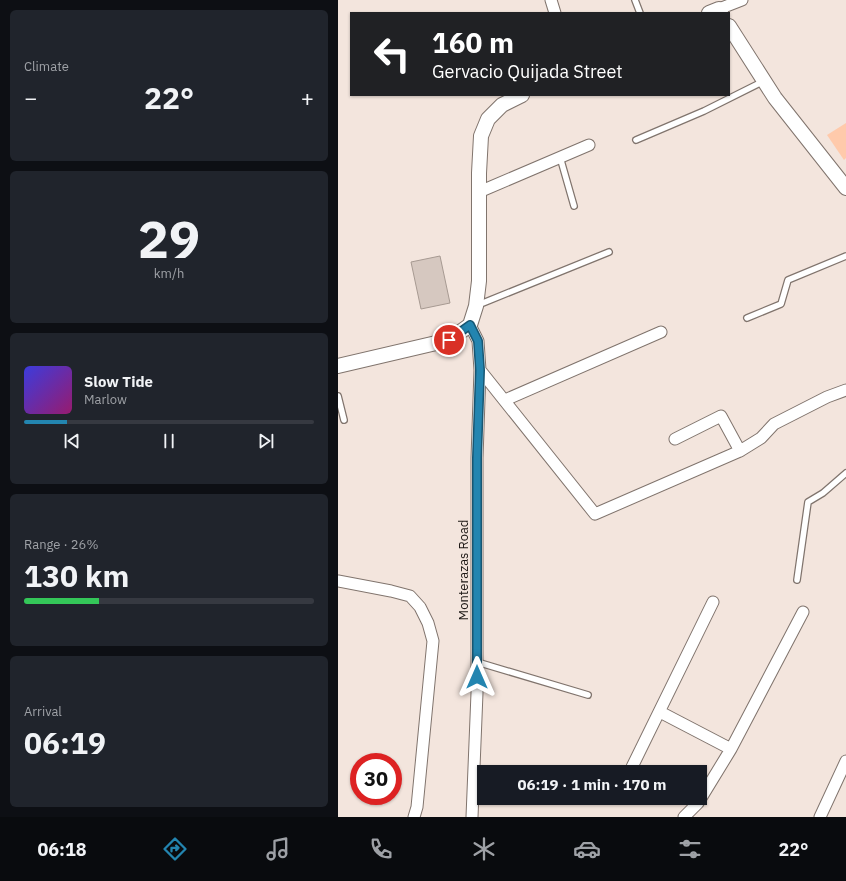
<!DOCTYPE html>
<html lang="en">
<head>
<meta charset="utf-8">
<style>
	body { margin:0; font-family:"IBM Plex Sans",sans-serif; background:#20242c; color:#f1f3f6; height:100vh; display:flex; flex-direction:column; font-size:15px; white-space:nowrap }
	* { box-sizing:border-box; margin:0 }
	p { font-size:13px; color:#9ea1a6 }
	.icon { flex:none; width:22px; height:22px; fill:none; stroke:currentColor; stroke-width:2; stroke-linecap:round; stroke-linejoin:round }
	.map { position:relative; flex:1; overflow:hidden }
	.panel { display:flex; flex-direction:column; gap:10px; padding:10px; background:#0d0f14; width:338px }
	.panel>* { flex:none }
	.guide { position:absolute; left:12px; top:12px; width:380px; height:84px; border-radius:0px; box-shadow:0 1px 3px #0004; background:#202124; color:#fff; overflow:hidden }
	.speed { position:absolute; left:12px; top:753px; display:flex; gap:8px; font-size:20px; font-weight:700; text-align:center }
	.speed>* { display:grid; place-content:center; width:52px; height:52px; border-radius:50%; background:#171b24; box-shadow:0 1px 3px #0004; line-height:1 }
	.speed .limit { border:6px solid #d22; background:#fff; color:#111 }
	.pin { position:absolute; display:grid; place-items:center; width:34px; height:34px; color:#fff; margin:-17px; border:2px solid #fff; border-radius:50%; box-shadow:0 1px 4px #0007 }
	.me { position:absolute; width:44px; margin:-22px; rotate:0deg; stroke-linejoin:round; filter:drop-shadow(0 0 3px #0008) }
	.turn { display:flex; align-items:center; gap:14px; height:84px; padding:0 16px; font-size:18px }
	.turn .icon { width:52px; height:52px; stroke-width:2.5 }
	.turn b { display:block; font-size:28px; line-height:34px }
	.big { font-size:30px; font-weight:700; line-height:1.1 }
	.panel .tile { flex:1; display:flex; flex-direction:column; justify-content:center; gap:6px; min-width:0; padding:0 14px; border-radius:6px; background:#20242c }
	.panel .dial { align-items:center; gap:0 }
	.dial b { font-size:52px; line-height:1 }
	.song { display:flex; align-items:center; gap:12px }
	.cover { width:48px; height:48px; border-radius:6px; background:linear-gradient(135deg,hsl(240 70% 55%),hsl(320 70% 35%)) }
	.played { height:4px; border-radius:2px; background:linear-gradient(90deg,#2385b0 15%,#363941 15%) }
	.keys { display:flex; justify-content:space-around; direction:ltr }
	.heat { display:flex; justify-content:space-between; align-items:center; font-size:22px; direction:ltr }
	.charge { height:6px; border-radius:3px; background:linear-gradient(90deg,#34c759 26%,#363941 0) }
	.trip { position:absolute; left:139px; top:765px; width:230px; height:40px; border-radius:0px; background:#171b24; box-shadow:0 1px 3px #0004; font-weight:700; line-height:40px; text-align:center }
	.tab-bar { display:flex; height:64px; justify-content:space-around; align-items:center; background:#090b0e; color:#9ea1a6 }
	.tab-bar .icon { width:28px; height:28px }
	.tab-bar .active { color:#2385b0 }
	.tab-bar b { font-size:18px; color:#f1f3f6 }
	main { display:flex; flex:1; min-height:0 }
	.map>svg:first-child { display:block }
	.green { fill:#ffcaab }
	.building { fill:#d6c8c0; stroke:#a79a92 }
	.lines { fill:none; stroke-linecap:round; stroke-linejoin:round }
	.service-casing { stroke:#80746d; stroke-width:8 }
	.minor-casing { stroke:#80746d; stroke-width:13 }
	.tertiary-casing { stroke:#80746d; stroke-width:16 }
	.service { stroke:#fff; stroke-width:5.5 }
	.minor { stroke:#fff; stroke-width:11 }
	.tertiary { stroke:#fff; stroke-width:14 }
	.route-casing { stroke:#175672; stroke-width:10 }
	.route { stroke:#2385b0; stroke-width:7 }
	.labels { text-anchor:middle; stroke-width:3; stroke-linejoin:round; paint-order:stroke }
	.street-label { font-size:13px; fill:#1b1613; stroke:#f3e5dd }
</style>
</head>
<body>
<main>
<section class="panel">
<div class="tile"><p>Climate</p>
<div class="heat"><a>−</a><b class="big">22°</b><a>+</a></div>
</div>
<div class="tile dial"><b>29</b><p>km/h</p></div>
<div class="tile">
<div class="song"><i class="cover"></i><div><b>Slow Tide</b><p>Marlow</p></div></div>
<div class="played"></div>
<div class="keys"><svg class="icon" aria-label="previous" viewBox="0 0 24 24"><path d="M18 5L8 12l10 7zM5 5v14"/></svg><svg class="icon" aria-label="pause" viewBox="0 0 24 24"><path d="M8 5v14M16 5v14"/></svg><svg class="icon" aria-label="next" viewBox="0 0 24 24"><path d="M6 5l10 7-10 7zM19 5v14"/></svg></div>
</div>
<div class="tile"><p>Range · 26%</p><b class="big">130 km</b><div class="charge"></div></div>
<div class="tile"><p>Arrival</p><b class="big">06:19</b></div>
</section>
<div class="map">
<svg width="508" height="817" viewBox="0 0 508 817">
	<rect width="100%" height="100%" fill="#f3e5dd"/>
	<!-- green -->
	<path class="green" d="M508,123V158L506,160L489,135Z"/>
	<!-- building -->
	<path class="building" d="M102,256L112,303L83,309L73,262Z"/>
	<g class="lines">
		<!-- service casing -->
		<g class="service-casing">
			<path id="service" d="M297,0L302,13
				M298,140L366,111L426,81
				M222,157L236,206
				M140,305L271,252
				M409,318L443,304L450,280L508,256
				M0,396L6,420
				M459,580L470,502L485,493L508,473
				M139,662L250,695"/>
		</g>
		<!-- minor casing -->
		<g class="minor-casing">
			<path id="minor" d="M213,0L217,13
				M381,9L404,0
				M141,192L251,145
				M132,325L140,341L142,370L139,458V693L134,817
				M142,370L257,514L402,451L383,416L337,439
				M167,400L323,332
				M402,451L423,438L436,424L489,397L508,390
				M0,581L53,591L72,596L82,607L90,623L95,641L79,807L76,817
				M322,712L393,749
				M294,767L375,602
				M346,817L360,803L393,749L465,612
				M482,817L508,761"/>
		</g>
		<!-- tertiary casing -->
		<g class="tertiary-casing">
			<path id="tertiary" d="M371,13L381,9L383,13
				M391,26L437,98L508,188
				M0,366L111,340L132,325L138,306L141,281V173L143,136L150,119L164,105L184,95"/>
		</g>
		<!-- service -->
		<use href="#service" class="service"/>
		<!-- minor -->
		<use href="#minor" class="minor"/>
		<!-- tertiary -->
		<use href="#tertiary" class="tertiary"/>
	</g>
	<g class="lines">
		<!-- route casing -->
		<g class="route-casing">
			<path id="route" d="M111,340L132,325L140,341L142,370L139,458V677"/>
		</g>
		<!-- route -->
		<use href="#route" class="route"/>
	</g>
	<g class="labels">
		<!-- street labels -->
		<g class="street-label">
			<text transform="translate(125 570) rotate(-90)" y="5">Monterazas Road</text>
		</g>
	</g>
</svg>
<div class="speed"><div class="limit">30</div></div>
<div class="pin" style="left:111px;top:340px;background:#d93025"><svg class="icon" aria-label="arrive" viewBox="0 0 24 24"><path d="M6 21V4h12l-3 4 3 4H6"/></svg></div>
<svg class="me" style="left:139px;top:677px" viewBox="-20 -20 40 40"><path d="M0-17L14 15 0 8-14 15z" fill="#2385b0" stroke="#fff" stroke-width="4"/></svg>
<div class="trip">06:19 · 1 min · 170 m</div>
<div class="guide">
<div class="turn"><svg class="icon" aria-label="left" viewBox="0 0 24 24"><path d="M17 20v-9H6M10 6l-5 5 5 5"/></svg><div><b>160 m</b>Gervacio Quijada Street</div></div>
</div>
</div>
</main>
<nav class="tab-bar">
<b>06:18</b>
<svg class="icon active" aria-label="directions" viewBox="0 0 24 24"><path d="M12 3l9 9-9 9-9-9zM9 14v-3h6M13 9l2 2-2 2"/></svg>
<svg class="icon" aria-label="music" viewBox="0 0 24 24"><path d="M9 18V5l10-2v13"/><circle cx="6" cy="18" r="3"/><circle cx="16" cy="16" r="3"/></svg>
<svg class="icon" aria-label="phone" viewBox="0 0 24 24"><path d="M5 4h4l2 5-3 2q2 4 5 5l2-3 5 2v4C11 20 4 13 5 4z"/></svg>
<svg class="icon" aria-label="climate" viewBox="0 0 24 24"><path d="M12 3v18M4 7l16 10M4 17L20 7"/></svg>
<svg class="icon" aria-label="car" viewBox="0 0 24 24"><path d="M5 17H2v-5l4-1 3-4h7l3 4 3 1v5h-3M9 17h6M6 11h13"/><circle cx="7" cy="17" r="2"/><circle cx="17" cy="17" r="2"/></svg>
<svg class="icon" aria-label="filters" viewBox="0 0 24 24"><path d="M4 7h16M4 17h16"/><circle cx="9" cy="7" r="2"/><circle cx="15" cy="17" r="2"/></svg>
<b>22°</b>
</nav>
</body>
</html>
